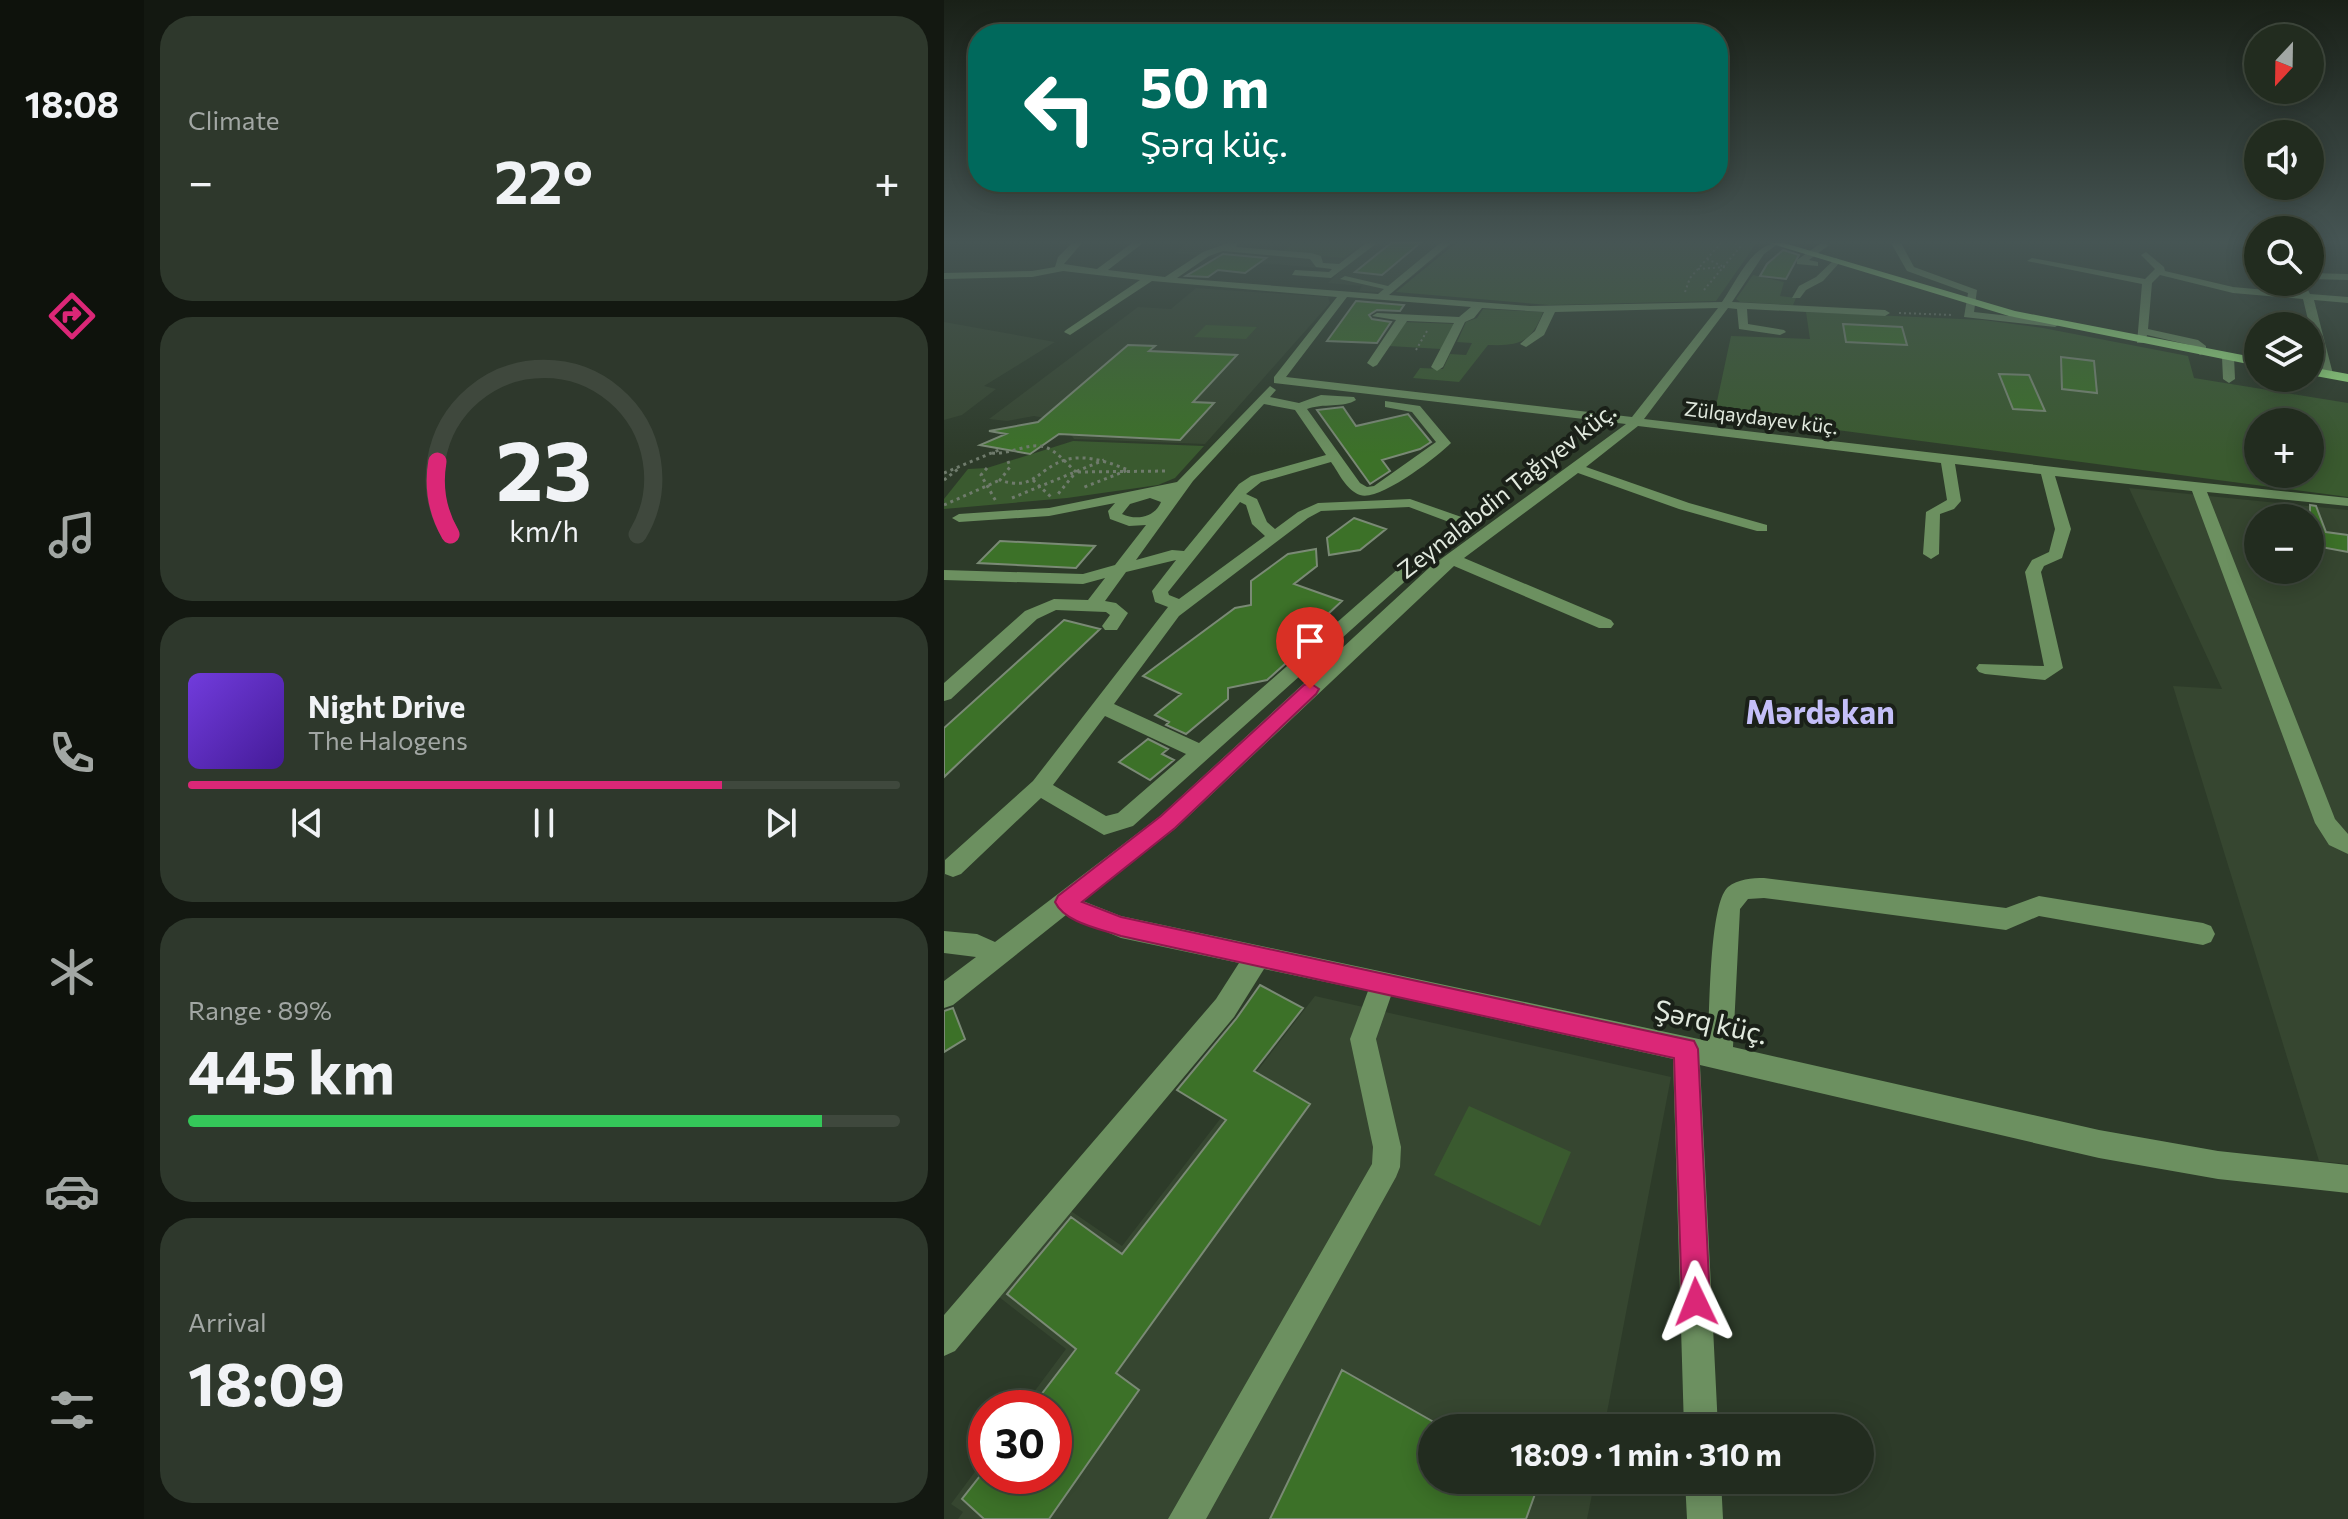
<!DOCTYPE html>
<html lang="en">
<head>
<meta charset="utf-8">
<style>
	body { margin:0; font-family:Commissioner,sans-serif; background:#2e382c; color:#f1f3f6; height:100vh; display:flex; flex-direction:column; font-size:30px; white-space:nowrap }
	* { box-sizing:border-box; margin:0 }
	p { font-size:26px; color:#a2a7a4 }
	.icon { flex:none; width:44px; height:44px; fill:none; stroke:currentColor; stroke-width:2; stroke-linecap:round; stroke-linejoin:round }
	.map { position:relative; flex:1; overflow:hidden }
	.sheet { display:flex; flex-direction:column; gap:16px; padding:16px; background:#131811; width:800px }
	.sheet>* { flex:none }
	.guide { position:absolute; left:24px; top:24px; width:760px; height:168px; border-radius:32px; box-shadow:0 4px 20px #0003,0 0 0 2px #3f483d; background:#00695c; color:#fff; overflow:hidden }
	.needle { width:52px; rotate:202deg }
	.buttons { position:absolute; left:1300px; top:24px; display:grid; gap:16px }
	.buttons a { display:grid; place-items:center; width:80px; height:80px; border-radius:50%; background:#222c1f; box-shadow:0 4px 20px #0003,0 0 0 2px #3f483d; font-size:40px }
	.speed { position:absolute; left:24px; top:1390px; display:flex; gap:16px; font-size:40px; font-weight:700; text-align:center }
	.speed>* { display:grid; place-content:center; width:104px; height:104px; border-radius:50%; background:#222c1f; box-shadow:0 4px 20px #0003,0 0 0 2px #3f483d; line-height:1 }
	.speed .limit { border:12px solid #d22; background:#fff; color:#111 }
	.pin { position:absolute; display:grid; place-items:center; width:68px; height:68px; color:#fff; margin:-82px -34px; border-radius:50% 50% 50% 0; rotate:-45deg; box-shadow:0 0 8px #0007 }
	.pin .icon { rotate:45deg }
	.me { position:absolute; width:88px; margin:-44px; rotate:358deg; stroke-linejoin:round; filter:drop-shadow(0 0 6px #0008) }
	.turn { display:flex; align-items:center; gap:28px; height:168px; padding:0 40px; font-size:36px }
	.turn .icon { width:104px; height:104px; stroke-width:2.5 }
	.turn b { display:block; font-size:56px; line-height:68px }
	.big { font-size:60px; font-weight:700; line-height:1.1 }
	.sheet .card { flex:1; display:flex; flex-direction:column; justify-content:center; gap:12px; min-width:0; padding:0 28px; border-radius:32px; background:#2e382c }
	.sheet .dial { align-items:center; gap:0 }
	.dial svg { height:208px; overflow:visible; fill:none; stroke:#3f483d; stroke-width:7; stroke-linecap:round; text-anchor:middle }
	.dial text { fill:#f1f3f6; stroke:none }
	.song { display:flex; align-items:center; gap:24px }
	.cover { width:96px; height:96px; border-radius:12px; background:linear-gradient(135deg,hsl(260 70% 55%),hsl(260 70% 35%)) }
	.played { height:8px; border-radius:4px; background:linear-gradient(90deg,#db2777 75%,#3f483d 75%) }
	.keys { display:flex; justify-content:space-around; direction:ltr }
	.heat { display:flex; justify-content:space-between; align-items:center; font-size:44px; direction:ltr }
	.charge { height:12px; border-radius:6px; background:linear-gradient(90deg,#34c759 89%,#3f483d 0) }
	.trip { position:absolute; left:474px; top:1414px; width:456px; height:80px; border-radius:40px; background:#222c1f; box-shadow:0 4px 20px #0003,0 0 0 2px #3f483d; font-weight:700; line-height:80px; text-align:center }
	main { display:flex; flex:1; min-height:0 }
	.dock { display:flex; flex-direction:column; width:144px; justify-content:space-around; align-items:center; background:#0e120c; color:#a2a7a4 }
	.dock .icon { width:56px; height:56px }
	.dock .selected { color:#db2777 }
	.dock b { font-size:36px; color:#f1f3f6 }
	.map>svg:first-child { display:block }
	.built { fill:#364630; fill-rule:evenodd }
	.green { fill:#3a5a2f; fill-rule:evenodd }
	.building { fill:#3c7128; stroke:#7a8a75; stroke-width:2 }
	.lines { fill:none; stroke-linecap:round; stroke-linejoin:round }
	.path-far1 { stroke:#6f7b6c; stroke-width:2; stroke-dasharray:2 3; stroke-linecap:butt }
	.path { stroke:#6f7b6c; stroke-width:3; stroke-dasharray:3 4; stroke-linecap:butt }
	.minor { fill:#6c9060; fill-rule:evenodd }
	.major { fill:#9eea85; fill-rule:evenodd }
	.route { fill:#db2777; stroke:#8e194d; stroke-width:2 }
	.labels { text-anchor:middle; stroke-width:8; stroke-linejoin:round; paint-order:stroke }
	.far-street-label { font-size:20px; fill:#e1e9de; stroke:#1a2018 }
	.street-label { font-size:24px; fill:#e1e9de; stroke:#1a2018 }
	.near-street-label { font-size:28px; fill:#e1e9de; stroke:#1a2018 }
	.district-label { font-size:32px; font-weight:bold; fill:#c4bff8; stroke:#1a2018 }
</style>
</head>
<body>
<main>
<nav class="dock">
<b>18:08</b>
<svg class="icon selected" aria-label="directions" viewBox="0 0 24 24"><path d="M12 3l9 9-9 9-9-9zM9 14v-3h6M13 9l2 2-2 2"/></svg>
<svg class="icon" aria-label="music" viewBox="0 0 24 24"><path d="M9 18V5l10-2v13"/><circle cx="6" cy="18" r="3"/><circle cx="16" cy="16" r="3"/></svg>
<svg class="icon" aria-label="phone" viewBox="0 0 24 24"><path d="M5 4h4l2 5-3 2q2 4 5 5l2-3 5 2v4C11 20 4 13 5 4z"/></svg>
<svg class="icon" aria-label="climate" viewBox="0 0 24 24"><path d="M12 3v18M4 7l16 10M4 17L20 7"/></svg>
<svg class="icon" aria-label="car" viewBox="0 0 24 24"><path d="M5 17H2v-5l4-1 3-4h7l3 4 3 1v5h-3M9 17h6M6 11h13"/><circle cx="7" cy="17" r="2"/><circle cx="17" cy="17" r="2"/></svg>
<svg class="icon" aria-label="filters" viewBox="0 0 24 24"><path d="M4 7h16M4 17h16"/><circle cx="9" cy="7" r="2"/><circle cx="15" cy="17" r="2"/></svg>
</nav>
<section class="sheet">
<div class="card"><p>Climate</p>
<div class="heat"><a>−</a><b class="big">22°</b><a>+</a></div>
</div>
<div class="card dial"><svg viewBox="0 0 100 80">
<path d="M14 69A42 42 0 1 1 86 69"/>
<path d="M14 69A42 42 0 0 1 9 41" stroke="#db2777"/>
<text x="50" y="56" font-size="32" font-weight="700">23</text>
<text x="50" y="72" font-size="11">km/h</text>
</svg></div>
<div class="card">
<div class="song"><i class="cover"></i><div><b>Night Drive</b><p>The Halogens</p></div></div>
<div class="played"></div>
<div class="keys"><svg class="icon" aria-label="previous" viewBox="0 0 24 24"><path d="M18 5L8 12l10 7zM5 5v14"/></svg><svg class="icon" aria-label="pause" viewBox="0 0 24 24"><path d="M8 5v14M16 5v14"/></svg><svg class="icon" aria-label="next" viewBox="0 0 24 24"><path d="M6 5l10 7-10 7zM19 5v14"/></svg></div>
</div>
<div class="card"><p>Range · 89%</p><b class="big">445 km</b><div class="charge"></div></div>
<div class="card"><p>Arrival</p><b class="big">18:09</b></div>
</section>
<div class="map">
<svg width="1404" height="1519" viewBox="0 0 1404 1519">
	<rect width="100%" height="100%" fill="#2d3b29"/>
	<!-- built -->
	<path class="built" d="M242,243H510L448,293L415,291L418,286L384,283L398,270L316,263L301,273L300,261L231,253Z
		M252,288L384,297L386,303L261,444L130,439L117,421L90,416L63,421L45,419L194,307L227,309Z
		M0,322L111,342L40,386L52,389L18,415L0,420Z
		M1185,488L1404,510V1164L1375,1161L1229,686L1278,689ZM1314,518H1366V570H1314Z
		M371,996L727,1077L660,1428H488V1480H651L643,1519H14L19,1512L7,1504L42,1457V1476H110V1408H78L122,1349L55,1297L127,1211L178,1246Z"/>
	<!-- green -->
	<path class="green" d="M350,243H420L400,258L337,253Z
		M512,243H810L811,245L772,301L605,305L452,292Z
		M809,275L840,282L836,296L852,298L849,305L796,302L792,299Z
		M539,309L599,312C587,343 576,346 544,345L515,382L469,378L476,368L499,369L506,354L522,355L528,343L513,342L522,322L533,318Z
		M862,312L1039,320L1099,328L1244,356L1250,378L1404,403V497L893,430L769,420L787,336L866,339ZM1314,422H1366V474H1314Z
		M461,322L512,324L497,349L445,346Z
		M262,325L313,327L302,339L250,337Z
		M129,441L260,446L231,478L214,485L123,498L0,509V499L24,469L43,468Z
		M525,1106L627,1152L596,1226L490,1175Z"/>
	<!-- building -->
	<path class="building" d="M447,243H476L438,275L411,272Z
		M839,250L855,255L842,279L816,276L823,264Z
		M279,254L322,258L301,273L274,270L264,277L242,276Z
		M412,301L460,305L456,311L433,310L425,315L428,319L447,322L433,343L383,341Z
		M899,324L958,327L963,345L902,342Z
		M184,345L211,346L205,351L293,355L249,402L270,403L236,440L115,434L86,454L36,445L62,434L45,431L94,422Z
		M1117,357L1150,361L1153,393L1118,389Z
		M1055,374L1085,375L1101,411L1069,409Z
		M399,407L412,426L464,414L487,442L476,449L438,460L446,471L426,484L373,410Z
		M1366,505L1372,506L1382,532L1404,535V552L1366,545Z
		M410,518L442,529L416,550L385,555L383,538Z
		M56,541L151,546L132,568L34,563Z
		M372,549L373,566L350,584L398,601L384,614L369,616L371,637L323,680L284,688V699L242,734L222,725L225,722L211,715L237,694L199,676L291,608L307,605V581L344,554Z
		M120,620L156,629L0,777V728Z
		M204,739L224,749L218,754L230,760L206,780L175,762Z
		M316,985L359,1008L310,1071L366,1104L172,1373L195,1390L105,1519H40L18,1499L36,1476H110V1408H87L132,1349L63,1294L127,1217L178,1254L282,1120L233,1090L292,1019Z
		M9,1008L21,1039L0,1052V1011Z
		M398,1370L488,1421V1480H596L582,1519H326Z"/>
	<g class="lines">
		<!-- path-far1 -->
		<path class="path-far1" d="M763,259L778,266
			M754,269L781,267
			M760,290L796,247L791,243
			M741,292L746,278L777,243
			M955,313L1010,315
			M472,350L483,331"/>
		<!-- path -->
		<path class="path" d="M48,453C66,455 84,442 101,447C113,451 123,464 132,472L114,494
			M64,461L66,467L56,480C90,492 93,469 121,460C141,454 165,462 184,470L138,488
			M43,468L37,475L53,503
			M134,472L225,471
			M0,473L57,449
			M0,480L14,469
			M89,480L108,498
			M68,498L160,460
			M0,505L56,480"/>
		<!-- minor -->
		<path class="minor" d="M128,243H138L120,264L153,269L188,243H199L164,270L221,277L259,252L284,243H294L292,247L367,253L377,256L379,263L395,264L422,243H433L387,278L348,275L351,270L385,272L388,269L372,267L366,259L279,251L265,256L233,278L434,294L440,289L396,279L401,276L444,286L496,243H507L445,295L586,306L778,302C792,282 808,243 835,243L820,254L788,302L941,310L946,313L941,316L803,309L804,324L840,330L842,332L836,335L795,329L793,309L784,308L700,419L1136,470L1404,498V506L1263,492L1391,819L1404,834V854L1385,845L1371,823L1248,491L1111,476L1127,529L1118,558L1100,566L1097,572L1119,668L1101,680L1041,674L1035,672L1032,668L1035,664L1100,666L1081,572L1088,560L1105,552L1111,529L1097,474L1011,464L1017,501L1010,509L996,514L995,554L987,559L979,554L982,512L1003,500L997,463L694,426L642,467L745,503L823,525V531H813L735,509L634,473L520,558L667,620L670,624L667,628H655L510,566L232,828L139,901L177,916L764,1041C766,1012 765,904 784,887C794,879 808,878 820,878L1062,908L1095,896L1259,923L1267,926L1271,934L1267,942L1259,945L1095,916L1062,930L820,898L804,899L796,909L789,1047L1155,1130L1274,1151L1404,1165V1193L1274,1179L1155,1158L756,1065L774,1428H740L729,1059L447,996L432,1039L457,1147L456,1167L452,1177L262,1519H224L428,1164L429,1147L406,1039L424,991L320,969L290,1017L11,1351L0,1356V1315L272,999L295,963L177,938L122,915L9,1005L0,1008V981L32,957L0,953V931L33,934L51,942L216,816L486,567L682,424L330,383V377L393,297L208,281L126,335L120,332L122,330L196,280L119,271L88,277L0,279V273L88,271L111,267L114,257ZM403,297L527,307L515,317L433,313L428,316L452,320L423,363L429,367L433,365L463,321L510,323L487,367L493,371L499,367L521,322L530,318L538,308L600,312L591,331L576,344L582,347L600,335L611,312L774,308L688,417L342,377Z
			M877,243L885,245L865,260L874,262V266L853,264V260Z
			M947,243H957L970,267L1033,290L1030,312L1111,321L1116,324L1111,327L1020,317L1024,293L963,271Z
			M1202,252L1220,267L1221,271L1289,287L1356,293L1350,282H1360L1366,294L1404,297V303L1370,300L1389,374L1383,378L1377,374L1359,299L1289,293L1216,275L1208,283L1204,329L1254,340L1262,346V352L1256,355L1246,345L1203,335L1201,343H1193L1198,284L1083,261L1088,258L1201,279L1211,269L1197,255Z
			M892,258L897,261L879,281L862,290L856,298H848L855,286L872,277Z
			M1366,273L1404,274V280L1366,279Z
			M1284,354L1290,357L1291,379L1285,383L1279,379L1278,357Z
			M326,386L332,390L326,397L355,403L377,395L410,397L412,400C400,408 378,403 363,409L416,483L423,487L430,486L492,442L468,412L441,407V401L476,406L507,443C493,457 435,502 416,495C402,490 395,473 387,462L317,482L302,494L313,499L323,522L331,529L354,512L374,503L466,499L526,520L529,527L467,576L189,826L160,835L97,798L17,874L9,877L1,874V860L89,781L224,607L211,602L208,591L232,560L182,572L161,601L172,603L184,613L173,630H161L158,626L166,615L162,612L112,610L93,619L7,699L0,701V683L81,611L110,599L144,600L161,578L139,584L0,580V570L139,574L171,565L202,525L185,526L166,519L164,511L171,503L105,516L15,522L8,518L15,514L105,508L233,482ZM320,404L351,410L382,455L307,476L295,484L240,551L228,550L192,560L249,481ZM206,498L217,502C211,517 193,521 178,514L186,504ZM296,502L302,505L308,524L321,536L235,599L225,595L224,592ZM465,507L513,525L455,568L255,743L170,704L235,616L364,518L377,511ZM161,716L242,754L174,813L162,816L109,785Z
			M741,1480H777L779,1519H743Z"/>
		<!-- major -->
		<path class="major" d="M825,243H840L1071,311L1314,358V366L1065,316Z
			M1366,367L1404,374V382L1366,375Z"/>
	</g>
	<!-- sky -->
	<linearGradient id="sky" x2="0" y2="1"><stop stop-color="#192017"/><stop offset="0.53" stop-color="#465554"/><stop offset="1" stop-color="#465554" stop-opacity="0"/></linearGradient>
	<rect width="1404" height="456" fill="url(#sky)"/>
	<!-- route -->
	<path class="route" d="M366,683L375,689L372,694L231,828L138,902L177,917L750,1041L754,1049L766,1302L762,1312L752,1316L742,1312L738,1302L730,1058L177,936C157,929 121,923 111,902L114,896L217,816L360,685Z"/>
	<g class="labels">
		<!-- far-street labels -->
		<g class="far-street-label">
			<text transform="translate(817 418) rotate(7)" y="7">Zülqaydayev küç.</text>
		</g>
		<!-- street labels -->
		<g class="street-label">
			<text transform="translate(563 491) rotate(-38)" y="8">Zeynalabdin Tağıyev küç.</text>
		</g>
		<!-- near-street labels -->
		<g class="near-street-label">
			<text transform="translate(767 1022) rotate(13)" y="10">Şərq küç.</text>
		</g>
		<!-- district labels -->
		<g class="district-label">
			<text x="876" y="724">Mərdəkan</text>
		</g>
	</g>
</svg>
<div class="buttons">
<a><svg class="needle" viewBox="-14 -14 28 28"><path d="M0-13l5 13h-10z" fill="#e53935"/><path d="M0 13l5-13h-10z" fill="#a2a7a4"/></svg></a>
<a><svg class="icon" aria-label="sound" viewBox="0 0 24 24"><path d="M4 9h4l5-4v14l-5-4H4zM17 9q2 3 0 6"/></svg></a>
<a><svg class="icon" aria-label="search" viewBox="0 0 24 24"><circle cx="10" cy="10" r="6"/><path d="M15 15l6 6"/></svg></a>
<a><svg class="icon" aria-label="layers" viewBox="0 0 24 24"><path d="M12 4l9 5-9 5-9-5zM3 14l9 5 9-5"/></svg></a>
<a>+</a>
<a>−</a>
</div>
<div class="speed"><div class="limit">30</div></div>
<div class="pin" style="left:366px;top:689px;background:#d93025"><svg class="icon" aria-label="arrive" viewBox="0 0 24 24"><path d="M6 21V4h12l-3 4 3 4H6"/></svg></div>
<svg class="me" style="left:752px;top:1302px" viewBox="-20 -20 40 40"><path d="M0-17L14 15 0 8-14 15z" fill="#db2777" stroke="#fff" stroke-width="4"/></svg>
<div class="trip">18:09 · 1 min · 310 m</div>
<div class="guide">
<div class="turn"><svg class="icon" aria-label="left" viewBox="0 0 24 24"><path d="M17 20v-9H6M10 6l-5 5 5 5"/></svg><div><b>50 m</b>Şərq küç.</div></div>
</div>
</div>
</main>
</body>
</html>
